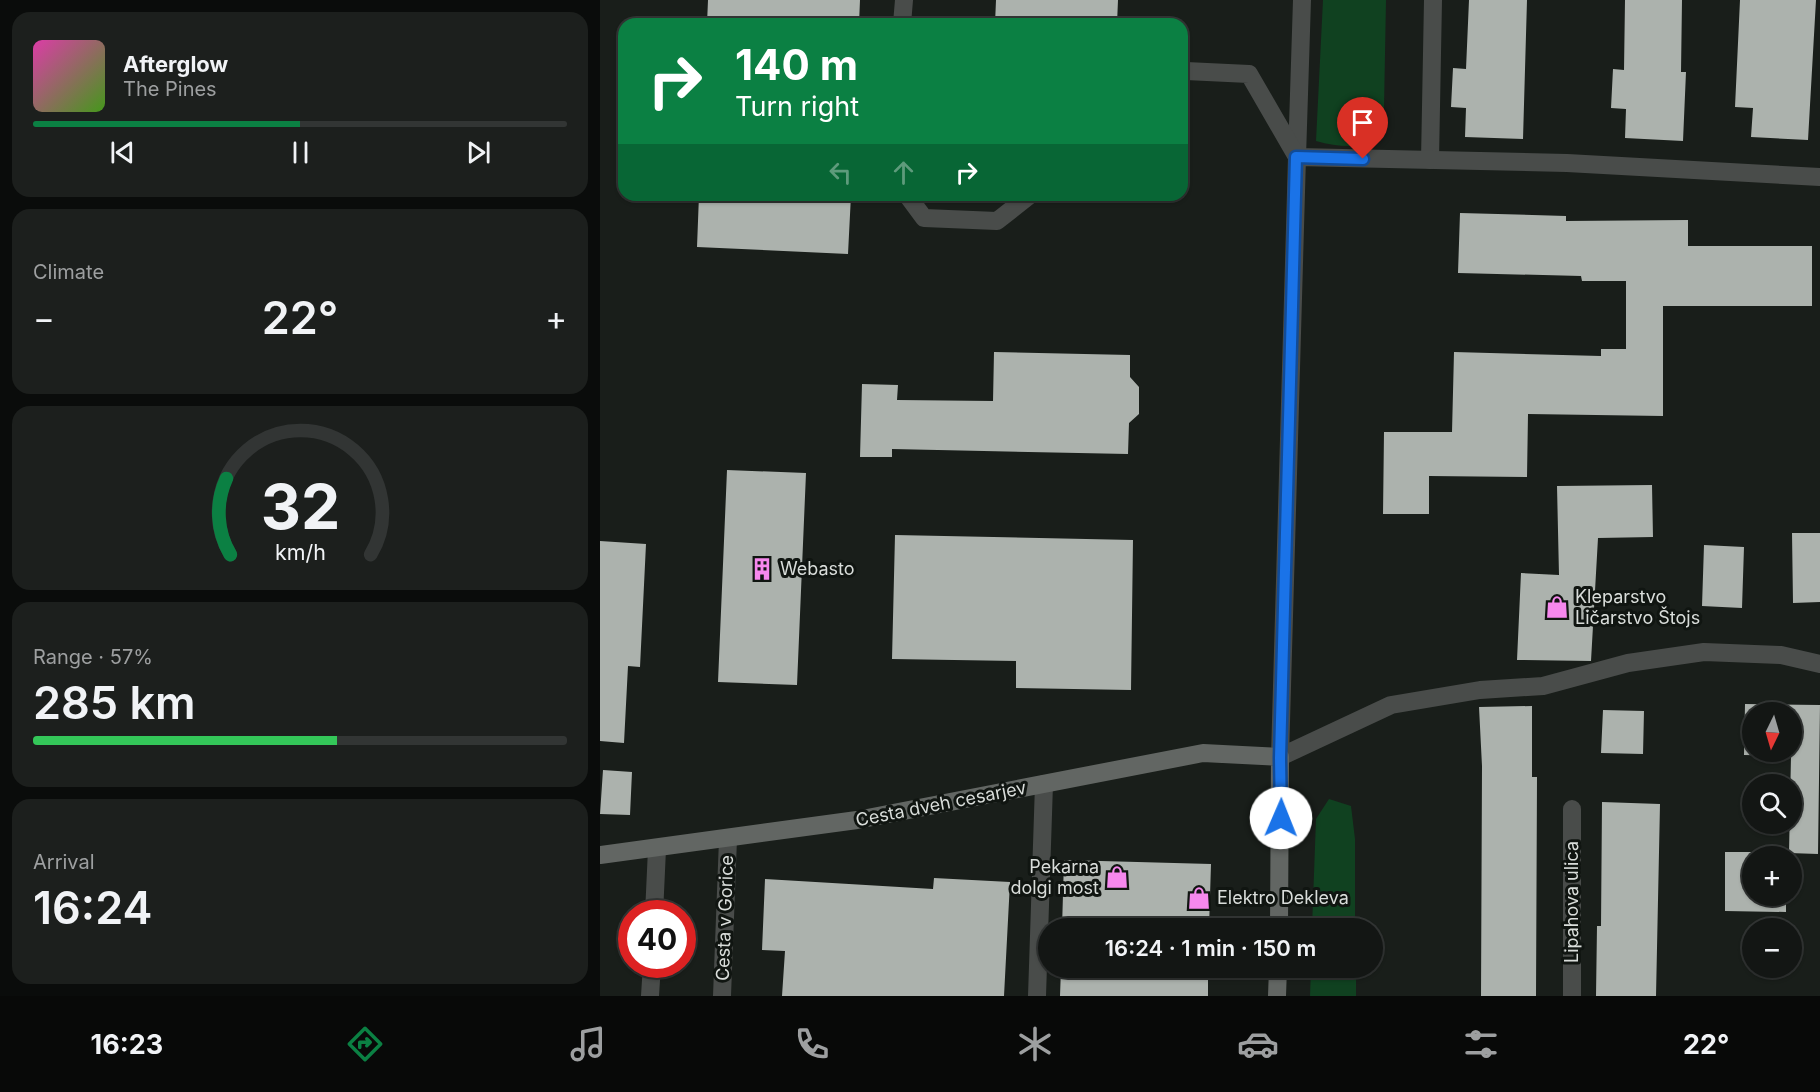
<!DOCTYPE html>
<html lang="en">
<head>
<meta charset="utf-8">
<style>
	body { margin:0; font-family:Inter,sans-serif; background:#1c1f1d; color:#f1f3f6; height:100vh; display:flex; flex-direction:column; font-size:22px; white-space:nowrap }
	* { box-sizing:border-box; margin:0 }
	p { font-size:20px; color:#9d9fa0 }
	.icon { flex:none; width:33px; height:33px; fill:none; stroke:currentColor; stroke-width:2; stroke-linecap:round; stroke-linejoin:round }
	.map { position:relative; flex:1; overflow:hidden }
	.panel { display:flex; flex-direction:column; gap:12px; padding:12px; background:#0a0c0b; width:600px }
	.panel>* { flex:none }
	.top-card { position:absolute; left:18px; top:18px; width:570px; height:183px; border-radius:18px; box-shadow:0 2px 4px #0004,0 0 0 2px #323534; background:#0b8043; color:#fff; overflow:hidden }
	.needle { width:39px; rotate:185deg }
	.buttons { position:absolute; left:1142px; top:702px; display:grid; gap:12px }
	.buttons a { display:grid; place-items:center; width:60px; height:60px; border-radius:50%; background:#131614; box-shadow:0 2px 4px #0004,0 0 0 2px #323534; font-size:30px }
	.speed { position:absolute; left:18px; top:900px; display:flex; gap:12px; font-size:30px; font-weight:700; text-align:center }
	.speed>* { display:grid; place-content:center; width:78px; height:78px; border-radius:50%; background:#131614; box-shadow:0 2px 4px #0004,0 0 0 2px #323534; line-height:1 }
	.speed .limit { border:9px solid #d22; background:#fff; color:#111 }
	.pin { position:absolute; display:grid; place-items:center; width:51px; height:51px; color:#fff; margin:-62px -26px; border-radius:50% 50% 50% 0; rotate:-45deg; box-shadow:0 0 6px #0007 }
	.pin .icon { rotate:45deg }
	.me { position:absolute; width:66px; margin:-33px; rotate:1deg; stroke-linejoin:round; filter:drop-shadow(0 0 4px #0008) }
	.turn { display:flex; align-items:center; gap:21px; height:126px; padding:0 18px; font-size:27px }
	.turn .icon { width:78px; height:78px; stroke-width:2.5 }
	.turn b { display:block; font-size:42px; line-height:51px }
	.lanes { display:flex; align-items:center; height:57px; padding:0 18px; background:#0003; justify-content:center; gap:30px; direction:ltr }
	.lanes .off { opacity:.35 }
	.big { font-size:45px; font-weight:600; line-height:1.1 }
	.panel .widget { flex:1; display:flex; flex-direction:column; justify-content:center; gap:9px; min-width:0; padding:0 21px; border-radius:18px; background:#1c1f1d }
	.panel .dial { align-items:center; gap:0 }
	.dial svg { height:156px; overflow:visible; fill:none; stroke:#323534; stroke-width:7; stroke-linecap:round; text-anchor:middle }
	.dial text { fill:#f1f3f6; stroke:none }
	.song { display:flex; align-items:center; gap:18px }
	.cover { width:72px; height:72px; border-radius:9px; background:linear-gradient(135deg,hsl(320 70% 55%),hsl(100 70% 35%)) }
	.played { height:6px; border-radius:3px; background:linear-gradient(90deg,#0b8043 50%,#323534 50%) }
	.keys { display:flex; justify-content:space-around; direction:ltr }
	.heat { display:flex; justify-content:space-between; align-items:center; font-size:33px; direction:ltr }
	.charge { height:9px; border-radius:4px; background:linear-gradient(90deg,#34c759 57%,#323534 0) }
	.trip { position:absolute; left:438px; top:918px; width:345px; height:60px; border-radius:30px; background:#131614; box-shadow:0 2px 4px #0004,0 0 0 2px #323534; font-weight:600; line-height:60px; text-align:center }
	.dock { display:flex; height:96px; justify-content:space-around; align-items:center; background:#080908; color:#9d9fa0 }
	.dock .icon { width:42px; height:42px }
	.dock .selected { color:#0b8043 }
	.dock b { font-size:27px; color:#f1f3f6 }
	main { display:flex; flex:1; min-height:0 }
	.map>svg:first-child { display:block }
	.green { fill:#104120 }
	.building { fill:#acb2ad; fill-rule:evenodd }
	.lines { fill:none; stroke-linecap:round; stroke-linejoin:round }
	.lane { stroke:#494c4a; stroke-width:18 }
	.street { stroke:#494c4a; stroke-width:18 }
	.secondary { stroke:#626663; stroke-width:18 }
	.route-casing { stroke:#114b97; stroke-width:15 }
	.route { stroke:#1a73e8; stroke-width:10 }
	.labels { text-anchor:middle; stroke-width:6; stroke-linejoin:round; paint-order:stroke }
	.poi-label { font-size:18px; fill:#d9ddda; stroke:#101511; text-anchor:start }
	.street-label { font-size:18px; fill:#d9ddda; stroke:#101511 }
</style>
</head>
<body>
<main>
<section class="panel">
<div class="widget">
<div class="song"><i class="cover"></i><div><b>Afterglow</b><p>The Pines</p></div></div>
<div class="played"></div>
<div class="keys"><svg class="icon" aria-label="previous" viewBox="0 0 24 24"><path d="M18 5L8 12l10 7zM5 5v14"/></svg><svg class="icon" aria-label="pause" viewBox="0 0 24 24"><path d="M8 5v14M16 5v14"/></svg><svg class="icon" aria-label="next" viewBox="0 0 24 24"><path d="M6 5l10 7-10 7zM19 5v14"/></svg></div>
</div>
<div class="widget"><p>Climate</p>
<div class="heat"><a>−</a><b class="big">22°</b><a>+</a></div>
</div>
<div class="widget dial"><svg viewBox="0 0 100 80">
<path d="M14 69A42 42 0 1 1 86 69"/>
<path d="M14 69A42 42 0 0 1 12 30" stroke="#0b8043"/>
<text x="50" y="56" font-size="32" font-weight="700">32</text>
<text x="50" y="72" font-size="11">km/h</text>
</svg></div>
<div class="widget"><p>Range · 57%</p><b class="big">285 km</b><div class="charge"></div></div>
<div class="widget"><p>Arrival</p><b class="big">16:24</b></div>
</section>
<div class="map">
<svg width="1220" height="996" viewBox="0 0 1220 996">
	<rect width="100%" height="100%" fill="#191e1a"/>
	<!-- green -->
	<path class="green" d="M723,0H786L784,108L773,144C753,147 736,147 716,141Z
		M729,799L751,806L755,839V928H712L716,819Z
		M711,968H756V996H710Z"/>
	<!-- building -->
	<path class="building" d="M108,0H260L259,24H107Z
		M396,0H518L517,24H395Z
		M869,0H927L923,139L865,137L866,108L851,107L853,68L866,69Z
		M1025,0H1082L1081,72H1086L1083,141L1025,138L1026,109L1011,108L1013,69L1024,70Z
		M1140,0H1216L1208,140L1151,137L1153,108L1135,107Z
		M99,195H251L248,254L97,247Z
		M860,213L966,216V221L1088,220V246H1212V306H1063V416L928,414L927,477L829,476V514H783L784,432H852L854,352L1001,356V349H1026V281H982L981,276L858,273Z
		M394,352L530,355V377L539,387V414L529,423L528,454L292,449V457H260L262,384L298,385L297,400L393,401Z
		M127,470L206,473L197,685L118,682Z
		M1052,485L1053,537L998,538L991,661L917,660L921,573L959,575L957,486Z
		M1192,533H1220V602L1193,603Z
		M295,535L533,540L531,690L416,688V661L292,659Z
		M0,541L46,544L40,667L28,666L24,743L0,741Z
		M1104,545L1144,547L1142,608L1102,606Z
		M1145,704L1220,705L1218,854L1189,853L1191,756L1144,755ZM1152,712H1191V752H1152Z
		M932,706V777H937L936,996H881L882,766L879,707Z
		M1003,710L1044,711L1043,754L1001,753Z
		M3,770L32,772L30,815L0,814Z
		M1002,802L1060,804L1056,996H996L997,926H1001Z
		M1125,852H1186V856H1152V896H1186V912L1125,911Z
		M464,860L611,864L609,928H462Z
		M334,878L410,882L404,996H182L185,951L162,950L165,879L333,889Z
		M461,968H608V996H460Z"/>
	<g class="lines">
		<!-- lane -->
		<path class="lane" d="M697,157L702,0
			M830,160L833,0
			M54,914L57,849
			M50,996L52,964"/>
		<!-- street -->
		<path class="street" d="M302,24L304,0
			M582,75L586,71L649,74L697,157L680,757L791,705L880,690L943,686L1028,663L1104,652L1181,655L1220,664
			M697,157L967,163L1220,177
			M307,195L324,218L397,221L430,195
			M972,809V996
			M122,996L128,839
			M437,996L444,784"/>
		<!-- secondary -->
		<path class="secondary" d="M0,855L257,820L603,753L680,757L679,928
			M677,996L678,968"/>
	</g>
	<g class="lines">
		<!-- route casing -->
		<g class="route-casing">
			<path id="route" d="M681,818L680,758L696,157L763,159"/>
		</g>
		<!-- route -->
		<use href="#route" class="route"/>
	</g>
	<!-- icons -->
	<defs>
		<g id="building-bare" transform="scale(1.8)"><path d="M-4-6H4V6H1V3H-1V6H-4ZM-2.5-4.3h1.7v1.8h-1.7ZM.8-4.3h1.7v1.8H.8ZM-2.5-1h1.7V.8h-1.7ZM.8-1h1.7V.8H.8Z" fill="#f688ed" stroke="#101511" stroke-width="2.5" paint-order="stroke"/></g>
		<g id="shop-bare" transform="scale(1.8)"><path d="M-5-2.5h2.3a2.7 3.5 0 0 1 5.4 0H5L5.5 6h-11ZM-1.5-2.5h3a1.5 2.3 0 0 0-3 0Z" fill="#f688ed" stroke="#101511" stroke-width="2.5" paint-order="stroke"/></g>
	</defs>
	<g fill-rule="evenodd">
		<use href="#building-bare" x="162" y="569"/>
		<use href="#shop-bare" x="957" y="607"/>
		<use href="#shop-bare" x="517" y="877"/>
		<use href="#shop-bare" x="599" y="898"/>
	</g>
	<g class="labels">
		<!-- poi labels -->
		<g class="poi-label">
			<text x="180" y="575">Webasto</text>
			<text x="975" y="603">Kleparstvo<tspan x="975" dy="21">Ličarstvo Štojs</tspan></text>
			<text x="499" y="873" text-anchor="end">Pekarna<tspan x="499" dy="21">dolgi most</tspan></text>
			<text x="617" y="904">Elektro Dekleva</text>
		</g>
		<!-- street labels -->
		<g class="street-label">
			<text transform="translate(341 804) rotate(-11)" y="6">Cesta dveh cesarjev</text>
			<text transform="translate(972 902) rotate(-90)" y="6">Lipahova ulica</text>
			<text transform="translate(125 918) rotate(-88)" y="6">Cesta v Gorice</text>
		</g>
	</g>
</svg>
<div class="buttons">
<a><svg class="needle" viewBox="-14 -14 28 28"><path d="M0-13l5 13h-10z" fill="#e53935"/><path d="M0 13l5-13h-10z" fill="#9d9fa0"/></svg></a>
<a><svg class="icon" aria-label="search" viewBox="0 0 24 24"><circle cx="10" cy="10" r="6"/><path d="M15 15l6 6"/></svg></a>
<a>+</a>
<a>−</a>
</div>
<div class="speed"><div class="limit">40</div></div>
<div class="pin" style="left:763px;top:159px;background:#d93025"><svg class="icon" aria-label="arrive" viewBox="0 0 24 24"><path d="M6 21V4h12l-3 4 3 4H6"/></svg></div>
<svg class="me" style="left:681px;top:818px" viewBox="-20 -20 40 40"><circle r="19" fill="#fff"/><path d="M0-13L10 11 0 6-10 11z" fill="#1a73e8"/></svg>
<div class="trip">16:24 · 1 min · 150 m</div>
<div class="top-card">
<div class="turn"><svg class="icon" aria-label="right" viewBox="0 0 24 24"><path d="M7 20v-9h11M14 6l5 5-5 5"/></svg><div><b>140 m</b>Turn right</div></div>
<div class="lanes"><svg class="icon off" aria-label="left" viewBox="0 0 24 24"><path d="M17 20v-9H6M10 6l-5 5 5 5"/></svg><svg class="icon off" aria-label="ahead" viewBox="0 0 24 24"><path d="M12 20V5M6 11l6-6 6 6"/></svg><svg class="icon" aria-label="right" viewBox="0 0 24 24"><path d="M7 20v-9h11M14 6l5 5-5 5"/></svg></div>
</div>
</div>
</main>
<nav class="dock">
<b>16:23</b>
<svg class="icon selected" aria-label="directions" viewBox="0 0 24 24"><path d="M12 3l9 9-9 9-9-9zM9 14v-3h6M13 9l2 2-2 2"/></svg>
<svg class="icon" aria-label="music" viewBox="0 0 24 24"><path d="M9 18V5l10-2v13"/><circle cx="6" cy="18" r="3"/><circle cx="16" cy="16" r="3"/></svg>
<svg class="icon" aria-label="phone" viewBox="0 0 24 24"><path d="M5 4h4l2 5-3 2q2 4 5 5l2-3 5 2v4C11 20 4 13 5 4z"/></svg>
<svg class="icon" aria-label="climate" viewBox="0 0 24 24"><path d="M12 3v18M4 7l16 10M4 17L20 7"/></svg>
<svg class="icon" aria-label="car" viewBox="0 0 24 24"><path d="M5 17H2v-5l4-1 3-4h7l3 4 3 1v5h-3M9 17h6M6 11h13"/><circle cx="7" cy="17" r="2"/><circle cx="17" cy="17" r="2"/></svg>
<svg class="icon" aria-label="filters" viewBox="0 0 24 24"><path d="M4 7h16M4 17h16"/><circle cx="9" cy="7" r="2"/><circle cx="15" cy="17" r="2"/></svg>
<b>22°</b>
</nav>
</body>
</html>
